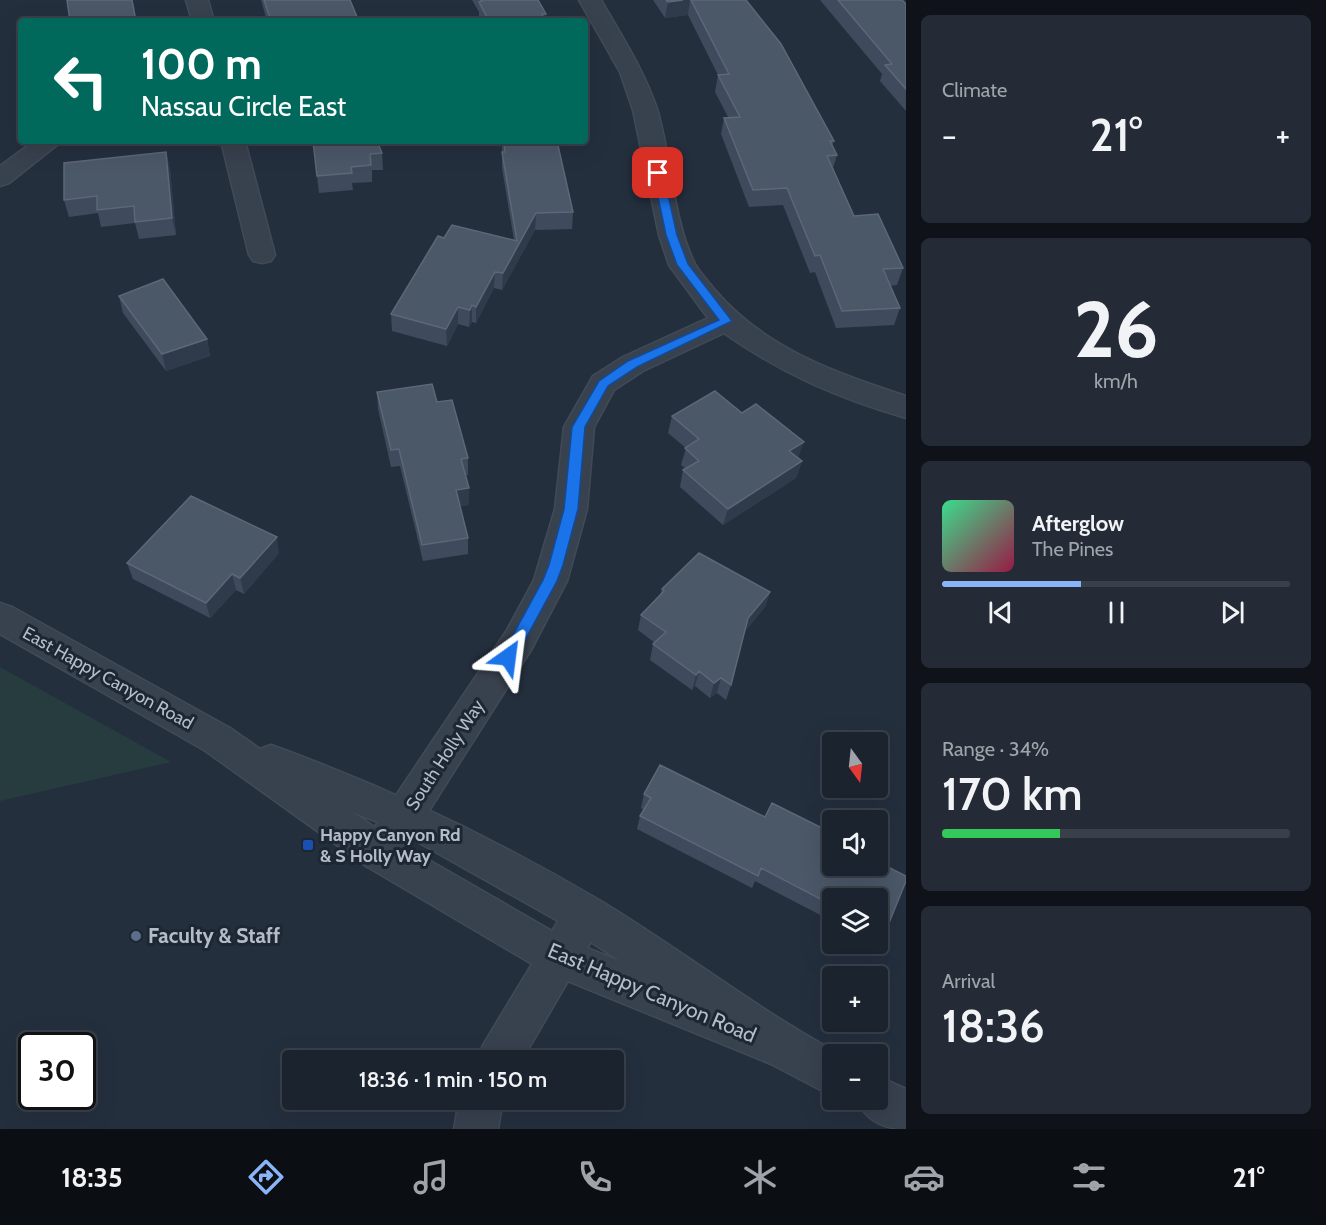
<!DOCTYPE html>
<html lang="en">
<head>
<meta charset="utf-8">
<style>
	body { margin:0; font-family:Cabin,sans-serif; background:#242b36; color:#f1f3f6; height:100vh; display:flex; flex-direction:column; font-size:22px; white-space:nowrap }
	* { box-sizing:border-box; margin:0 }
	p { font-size:20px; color:#a0a4aa }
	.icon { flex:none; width:33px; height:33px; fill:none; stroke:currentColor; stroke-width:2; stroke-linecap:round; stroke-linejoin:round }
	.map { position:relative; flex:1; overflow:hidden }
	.drawer { display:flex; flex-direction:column; gap:15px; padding:15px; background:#0f1319; width:420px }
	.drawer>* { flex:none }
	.guide { position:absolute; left:18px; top:18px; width:570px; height:126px; border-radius:6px; box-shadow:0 6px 24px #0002,0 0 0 2px #39404a; background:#00695c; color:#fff; overflow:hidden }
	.needle { width:39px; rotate:165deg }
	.buttons { position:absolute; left:822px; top:732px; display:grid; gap:12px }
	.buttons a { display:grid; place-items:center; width:66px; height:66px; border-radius:6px; background:#1b232e; box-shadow:0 6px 24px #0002,0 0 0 2px #39404a; font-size:30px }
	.speed { position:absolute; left:18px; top:1032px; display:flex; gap:12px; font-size:30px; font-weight:700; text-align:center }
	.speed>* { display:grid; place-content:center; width:78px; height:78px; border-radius:50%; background:#1b232e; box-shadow:0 6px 24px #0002,0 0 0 2px #39404a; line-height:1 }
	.speed .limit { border:3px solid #111; border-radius:9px; background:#fff; color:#111 }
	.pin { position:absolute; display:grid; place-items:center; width:51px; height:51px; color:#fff; margin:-26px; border-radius:12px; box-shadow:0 3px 9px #0006 }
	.me { position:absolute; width:66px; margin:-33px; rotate:31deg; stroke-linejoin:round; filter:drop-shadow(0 0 4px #0008) }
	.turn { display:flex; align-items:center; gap:21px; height:126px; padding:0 24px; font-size:27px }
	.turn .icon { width:78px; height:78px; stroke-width:2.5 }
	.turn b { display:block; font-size:42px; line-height:51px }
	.big { font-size:45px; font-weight:600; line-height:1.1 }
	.drawer .widget { flex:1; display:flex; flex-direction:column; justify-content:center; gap:9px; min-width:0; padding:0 21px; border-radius:9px; background:#242b36 }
	.drawer .dial { align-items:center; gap:0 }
	.dial b { font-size:78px; line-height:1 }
	.song { display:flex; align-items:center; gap:18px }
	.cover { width:72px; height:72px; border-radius:9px; background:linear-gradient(135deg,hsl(150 70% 55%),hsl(340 70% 35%)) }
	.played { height:6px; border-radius:3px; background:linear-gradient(90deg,#8ab4f8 40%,#39404a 40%) }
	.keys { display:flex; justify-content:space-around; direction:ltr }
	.heat { display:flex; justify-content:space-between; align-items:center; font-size:33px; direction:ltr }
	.charge { height:9px; border-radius:4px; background:linear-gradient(90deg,#34c759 34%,#39404a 0) }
	.trip { position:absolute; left:282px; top:1050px; width:342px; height:60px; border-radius:6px; background:#1b232e; box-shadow:0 6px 24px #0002,0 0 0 2px #39404a; font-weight:600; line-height:60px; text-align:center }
	.menu { display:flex; height:96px; justify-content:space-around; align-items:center; background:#0b0e12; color:#a0a4aa }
	.menu .icon { width:42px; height:42px }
	.menu .selected { color:#8ab4f8 }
	.menu b { font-size:27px; color:#f1f3f6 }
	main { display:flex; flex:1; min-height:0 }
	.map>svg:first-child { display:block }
	.green { fill:#263c3f }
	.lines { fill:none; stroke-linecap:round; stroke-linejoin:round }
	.minor-casing { stroke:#414a57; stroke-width:3 }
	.tertiary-casing { stroke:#414a57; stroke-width:3 }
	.minor { fill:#38414e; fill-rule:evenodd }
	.tertiary { fill:#38414e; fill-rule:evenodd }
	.wall { fill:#3f4b5c }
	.shaded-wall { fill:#2f3b4b }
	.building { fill:#4b5868; stroke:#5c6777; stroke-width:1.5 }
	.route { fill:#1a73e8; stroke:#114b97; stroke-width:1.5 }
	.transit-dot { fill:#1a4fb4; stroke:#1d2633; stroke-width:2 }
	.service-dot { fill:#5c6f8a; stroke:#1d2633; stroke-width:2 }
	.labels { text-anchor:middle; stroke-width:6; stroke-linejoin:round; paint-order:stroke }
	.street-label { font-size:18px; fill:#b4bcc9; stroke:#1d2633 }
	.poi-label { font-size:18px; font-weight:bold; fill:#b4bcc9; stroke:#1d2633; text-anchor:start }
	.near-poi-label { font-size:21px; font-weight:bold; fill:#b4bcc9; stroke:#1d2633; text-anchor:start }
	.near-street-label { font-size:21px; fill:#b4bcc9; stroke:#1d2633 }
</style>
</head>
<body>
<main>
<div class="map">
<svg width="906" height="1129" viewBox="0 0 906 1129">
	<rect width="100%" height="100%" fill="#242f3e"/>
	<!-- green -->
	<path class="green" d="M0,667L171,762L0,801Z"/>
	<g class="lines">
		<!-- minor casing -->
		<g class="minor-casing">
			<path id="minor" d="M186,0H208L214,21H192Z
				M579,0H601C621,35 644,70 657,109C672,158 672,218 695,264C700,273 708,281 714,289C765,349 834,372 906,396V418C838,398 782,374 724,333L643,371L614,390L594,427L587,509L567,581L531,650L394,866L380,871L366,866L361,853L366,840L507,630L534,580L555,509L564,427L593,376L623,357L708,318L669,265L659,235L633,110L620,72Z
				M34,141H62L9,183L0,186V166Z
				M221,141H245L275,255L271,261L262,263L253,261L249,255Z"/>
		</g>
		<!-- tertiary casing -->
		<g class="tertiary-casing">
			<path id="tertiary" d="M0,603L12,607L230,728L260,749L271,745C385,786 494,838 599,900C681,949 756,1009 840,1054H832V1096L771,1064L568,981L522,1060H477L483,1045L532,964L366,866L204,750L0,634ZM352,812L393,828L558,921L552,931L394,840ZM591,942L620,961L587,948Z
				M878,1076L906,1089V1129C883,1129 866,1121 857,1100H878Z
				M459,1100H503L498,1129H454Z"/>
		</g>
		<!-- minor -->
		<use href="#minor" class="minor"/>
		<!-- tertiary -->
		<use href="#tertiary" class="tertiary"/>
	</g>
	<!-- wall -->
	<path class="wall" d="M261,0H350L357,21H267Z
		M472,0H538L546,14V21H480L479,18V12Z
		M653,0H746L834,141L832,146L837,155L833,168L854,216L903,268L897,285L890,286L900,308L894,325L836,328L815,272L810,273L783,205L749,207L721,134L724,118L728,117L715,92L718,75L688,15L665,18Z
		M820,0H902L906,4V111L880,81L882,74Z
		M313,141L382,153L383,170H372V182L352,183L353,190L319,193Z
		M502,141H557L573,212L572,229L535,230L502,290L494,288L476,323L472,322L469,327L458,324L447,346L392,331L391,314L444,238L514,240L502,168Z
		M166,152L170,169L176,235L139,239L135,223L101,227L98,213L69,217L64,200Z
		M119,296L207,339L210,356L166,371L123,313Z
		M377,392L437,402L468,458V475H465L469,488V505L460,506L468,538V554L423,561L400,466L391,467L378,409Z
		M672,416L798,458L802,461L796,478L723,525L680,487L683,470L686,469L681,465L686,448L668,433Z
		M279,553L244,594L236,590L210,618L133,579L127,563Z
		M662,589L770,592L765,607L745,631L731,685L726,700L717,693L710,698L695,686L692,690L650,660L653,644L655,643L638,630L641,615L660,595Z
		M660,765L765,817L772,803L832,833V866H878V862L906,876V881L889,923L880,935L878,934V898H832V921L755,881L752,888L637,829L640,816L644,810L641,808L644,794Z"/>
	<!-- shaded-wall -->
	<path class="shaded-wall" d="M683,0H690L688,15L665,18L668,2Z
		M542,14H546V21Z
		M357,17V21H341V19Z
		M166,152L170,169L176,235L172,218Z
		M536,213L535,230L502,290L503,273Z
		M495,272L494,288L476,323V307Z
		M472,305V322L469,327L470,310Z
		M458,307V324L447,346L446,329Z
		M207,339L210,356L166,371L162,354Z
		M804,442L798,458L789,451Z
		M802,461L796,478L723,525L728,509Z
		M469,488V505L455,507L456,490Z
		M277,537L279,553L244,594L240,578Z
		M232,574L236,590L210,618L206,603Z
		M770,592L765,607L743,633L748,618Z
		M699,671L695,686L692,690L696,675Z
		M721,678L717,693L710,698L714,683Z"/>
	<!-- building -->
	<path class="building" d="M67,0H132L136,21H70Z
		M264,0H350L357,17L341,19L342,21H271Z
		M481,0H538L546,14H542L545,21H489L479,2L482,1Z
		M666,0H683L668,2Z
		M691,0H746L781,44L834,141H830L837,155L827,156L854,216L878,214L903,268L883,269L900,308L842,311L820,255L815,256L787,188L753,190L724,118L740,117L718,75L729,74Z
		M838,0H902L906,4V89L885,65L892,64Z
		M313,141H377L382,153L370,154L371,165L351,167L352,173L317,176Z
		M504,141H557L573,212L536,213L503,273L495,272L476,307L472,305L470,310L458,307L446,329L391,314L438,236L444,238L452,225L517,241L502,152H505Z
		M166,152L172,218L135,222L134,206L97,210V196L64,200V163Z
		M163,279L207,339L162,354L119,296Z
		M432,384L437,402L452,400L468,458L461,459L469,488L456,490L468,538L422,545L399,449L391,450L377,392Z
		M715,391L742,413L756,404L804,442L789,451L802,461L728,509L683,470L699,461L685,448L699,439L672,416Z
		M191,496L277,537L240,578L232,574L206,603L127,563Z
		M699,553L770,592L748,618L731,685L721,678L714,683L699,671L696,675L653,644L666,632L641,615L664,591L662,589Z
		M660,765L765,817L772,803L832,833V866H878V862L906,876V881L889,923L884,920L880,929L878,928V898H832V905L761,868L758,876L640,816L651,798L644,794Z"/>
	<!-- route -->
	<path class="route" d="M658,170L663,173L677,235L688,264L732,321L637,367L608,386L585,427L578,509L563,565L557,581L513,662L508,663L501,657L543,580L549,565L564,509L572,427L599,381L628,361L719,320L677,265L666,235L653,173Z"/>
	<!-- markers -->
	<rect class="transit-dot" x="302" y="839" width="12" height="12" rx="3"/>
	<circle class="service-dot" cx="136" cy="936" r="6"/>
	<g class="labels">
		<!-- street labels -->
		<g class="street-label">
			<text transform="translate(108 678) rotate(29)" y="6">East Happy Canyon Road</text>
			<text transform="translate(445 755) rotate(-57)" y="6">South Holly Way</text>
		</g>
		<!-- poi labels -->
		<g class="poi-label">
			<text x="320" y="841">Happy Canyon Rd<tspan x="320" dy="21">&amp; S Holly Way</tspan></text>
		</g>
		<!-- near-poi labels -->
		<g class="near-poi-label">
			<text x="148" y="943">Faculty &amp; Staff</text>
		</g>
		<!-- near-street labels -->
		<g class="near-street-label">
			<text transform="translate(652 993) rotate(23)" y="7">East Happy Canyon Road</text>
		</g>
	</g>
</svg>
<div class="buttons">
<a><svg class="needle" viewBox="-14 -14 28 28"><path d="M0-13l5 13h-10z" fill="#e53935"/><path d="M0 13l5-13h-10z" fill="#a0a4aa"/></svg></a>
<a><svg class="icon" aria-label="sound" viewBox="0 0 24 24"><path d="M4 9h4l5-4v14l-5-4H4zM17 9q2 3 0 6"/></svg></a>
<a><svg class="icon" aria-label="layers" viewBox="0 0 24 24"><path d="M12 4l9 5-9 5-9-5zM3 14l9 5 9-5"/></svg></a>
<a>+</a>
<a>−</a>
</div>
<div class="speed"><div class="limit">30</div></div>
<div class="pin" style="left:658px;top:173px;background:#d93025"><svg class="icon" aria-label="arrive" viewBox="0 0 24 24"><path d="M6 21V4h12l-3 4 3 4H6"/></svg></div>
<svg class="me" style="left:508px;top:657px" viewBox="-20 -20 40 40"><path d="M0-17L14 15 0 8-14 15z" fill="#1a73e8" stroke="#fff" stroke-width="4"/></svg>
<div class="trip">18:36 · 1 min · 150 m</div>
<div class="guide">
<div class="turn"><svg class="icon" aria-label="left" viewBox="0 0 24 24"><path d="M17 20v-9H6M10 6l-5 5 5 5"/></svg><div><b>100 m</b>Nassau Circle East</div></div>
</div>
</div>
<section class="drawer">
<div class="widget"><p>Climate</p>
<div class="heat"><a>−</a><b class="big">21°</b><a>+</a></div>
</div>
<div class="widget dial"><b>26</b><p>km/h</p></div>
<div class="widget">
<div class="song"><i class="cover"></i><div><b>Afterglow</b><p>The Pines</p></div></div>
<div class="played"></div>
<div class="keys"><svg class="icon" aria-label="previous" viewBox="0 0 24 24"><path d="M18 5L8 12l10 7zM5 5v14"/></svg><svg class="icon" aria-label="pause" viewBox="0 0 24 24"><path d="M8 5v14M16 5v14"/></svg><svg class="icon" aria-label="next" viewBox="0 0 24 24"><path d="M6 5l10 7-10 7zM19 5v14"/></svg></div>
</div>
<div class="widget"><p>Range · 34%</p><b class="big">170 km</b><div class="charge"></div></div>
<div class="widget"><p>Arrival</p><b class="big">18:36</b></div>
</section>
</main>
<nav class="menu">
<b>18:35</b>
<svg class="icon selected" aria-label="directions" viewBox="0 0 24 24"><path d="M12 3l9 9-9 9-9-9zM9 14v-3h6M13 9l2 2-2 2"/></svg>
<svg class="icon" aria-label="music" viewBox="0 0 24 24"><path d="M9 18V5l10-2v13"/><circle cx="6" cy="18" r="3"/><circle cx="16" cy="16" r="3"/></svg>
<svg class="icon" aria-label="phone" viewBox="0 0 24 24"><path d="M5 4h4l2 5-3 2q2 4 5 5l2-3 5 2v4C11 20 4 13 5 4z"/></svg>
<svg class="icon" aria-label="climate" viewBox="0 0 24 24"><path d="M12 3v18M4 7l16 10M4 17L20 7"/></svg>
<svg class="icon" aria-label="car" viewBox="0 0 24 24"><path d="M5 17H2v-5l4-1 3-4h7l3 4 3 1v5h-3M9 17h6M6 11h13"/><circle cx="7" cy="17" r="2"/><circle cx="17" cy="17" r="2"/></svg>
<svg class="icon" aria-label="filters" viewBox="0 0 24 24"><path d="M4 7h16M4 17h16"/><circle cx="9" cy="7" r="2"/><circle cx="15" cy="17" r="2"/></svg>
<b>21°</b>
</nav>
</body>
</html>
